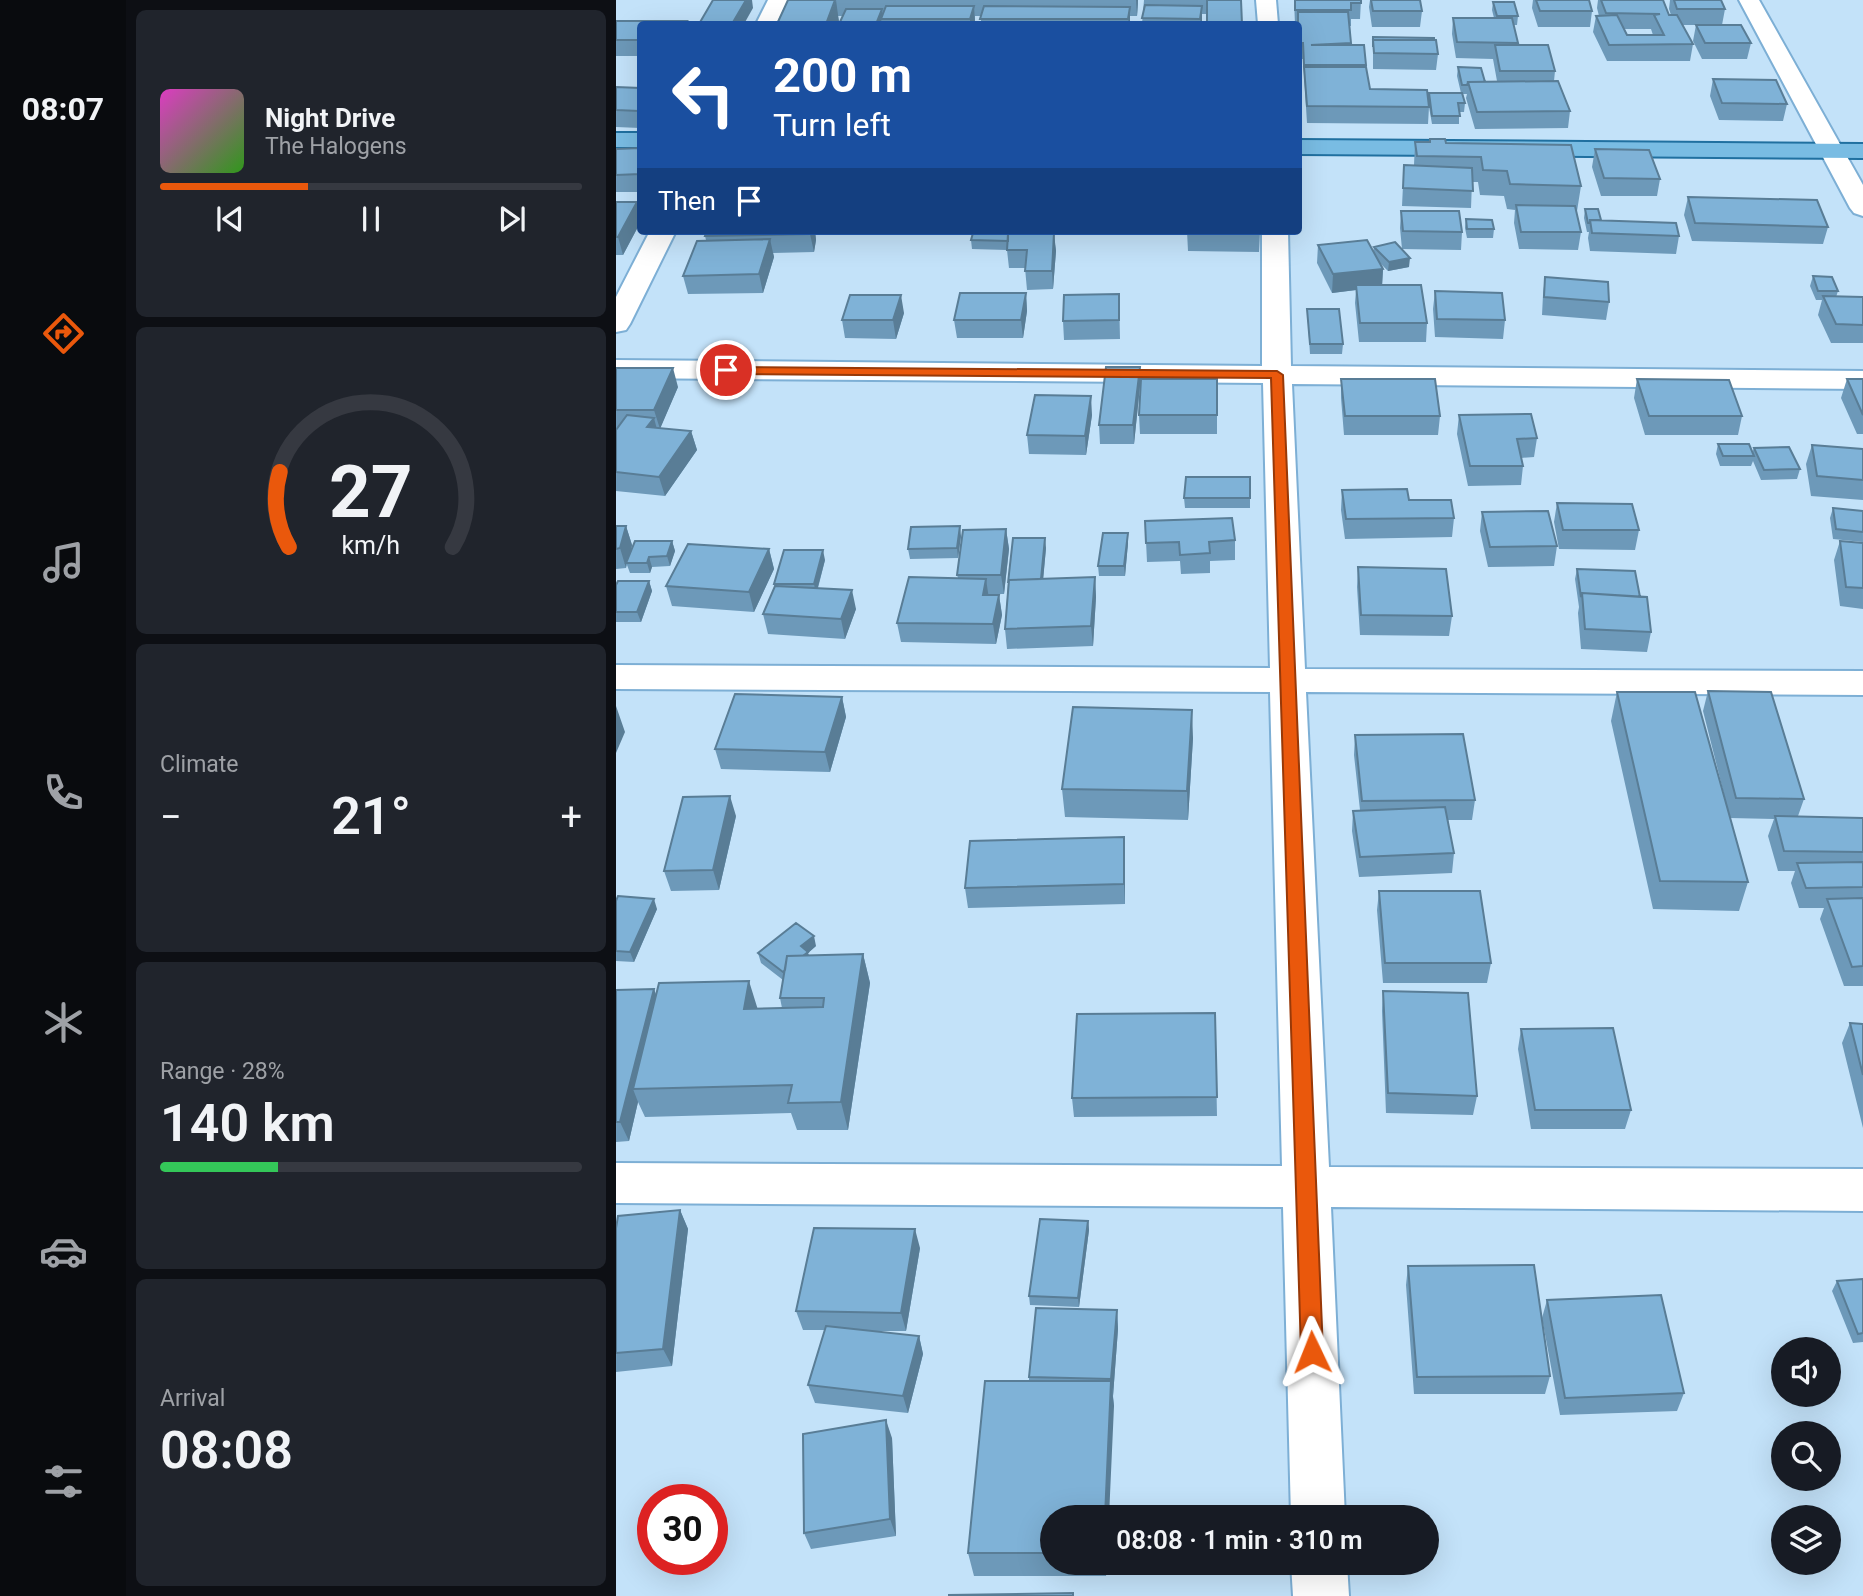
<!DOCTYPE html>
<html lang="en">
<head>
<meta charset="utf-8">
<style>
	body { margin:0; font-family:Roboto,sans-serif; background:#20242c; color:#f1f3f6; height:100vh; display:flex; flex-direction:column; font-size:26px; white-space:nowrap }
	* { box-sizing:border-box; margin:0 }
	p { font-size:23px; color:#9ea1a6 }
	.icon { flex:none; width:38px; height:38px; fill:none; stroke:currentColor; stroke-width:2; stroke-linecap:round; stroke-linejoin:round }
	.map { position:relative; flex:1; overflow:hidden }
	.panel { display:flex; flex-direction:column; gap:10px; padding:10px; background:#0d0f14; width:490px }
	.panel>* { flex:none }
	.banner { position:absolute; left:21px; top:21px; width:665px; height:214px; border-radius:7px; box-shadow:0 7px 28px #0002; background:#1a4fa0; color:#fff; overflow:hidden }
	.buttons { position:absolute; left:1155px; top:1337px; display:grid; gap:14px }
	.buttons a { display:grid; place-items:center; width:70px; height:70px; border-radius:50%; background:#171b24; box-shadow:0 7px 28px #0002; font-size:35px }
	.speed { position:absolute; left:21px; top:1484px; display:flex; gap:14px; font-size:35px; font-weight:700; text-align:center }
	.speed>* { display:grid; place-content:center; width:91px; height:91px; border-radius:50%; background:#171b24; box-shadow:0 7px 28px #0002; line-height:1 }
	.speed .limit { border:10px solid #d22; background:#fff; color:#111 }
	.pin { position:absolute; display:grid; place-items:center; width:60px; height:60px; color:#fff; margin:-30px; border:4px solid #fff; border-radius:50%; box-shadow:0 2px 7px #0007 }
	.me { position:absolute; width:77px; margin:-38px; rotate:358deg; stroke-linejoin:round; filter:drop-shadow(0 0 5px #0008) }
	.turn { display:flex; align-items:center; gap:24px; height:147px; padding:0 21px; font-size:32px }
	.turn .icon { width:91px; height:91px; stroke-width:2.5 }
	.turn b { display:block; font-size:49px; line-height:60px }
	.then { display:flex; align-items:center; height:66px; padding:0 21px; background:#0003; gap:14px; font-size:26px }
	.big { font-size:52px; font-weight:600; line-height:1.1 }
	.panel .tile { flex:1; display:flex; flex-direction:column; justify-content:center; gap:10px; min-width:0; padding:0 24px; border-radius:10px; background:#20242c }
	.panel .dial { align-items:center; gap:0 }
	.dial svg { height:182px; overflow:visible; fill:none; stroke:#363941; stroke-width:7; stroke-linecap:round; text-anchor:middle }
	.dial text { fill:#f1f3f6; stroke:none }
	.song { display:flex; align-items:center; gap:21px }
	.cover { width:84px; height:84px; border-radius:10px; background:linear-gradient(135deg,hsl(310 70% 55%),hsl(110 70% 35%)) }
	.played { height:7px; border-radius:4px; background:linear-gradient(90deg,#ea580c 35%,#363941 35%) }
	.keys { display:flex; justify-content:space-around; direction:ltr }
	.heat { display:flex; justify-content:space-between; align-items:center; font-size:38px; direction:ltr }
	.charge { height:10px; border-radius:5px; background:linear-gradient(90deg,#34c759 28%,#363941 0) }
	.trip { position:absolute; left:424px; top:1505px; width:399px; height:70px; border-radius:35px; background:#171b24; box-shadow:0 7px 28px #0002; font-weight:600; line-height:70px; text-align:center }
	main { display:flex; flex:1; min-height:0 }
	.tab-bar { display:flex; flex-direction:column; width:126px; justify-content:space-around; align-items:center; background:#090b0e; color:#9ea1a6 }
	.tab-bar .icon { width:49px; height:49px }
	.tab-bar .on { color:#ea580c }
	.tab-bar b { font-size:32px; color:#f1f3f6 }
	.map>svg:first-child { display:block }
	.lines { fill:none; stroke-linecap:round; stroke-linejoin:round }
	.minor-casing { stroke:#7dafd5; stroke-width:4 }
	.primary-casing { stroke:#2070a0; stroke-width:4 }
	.minor { fill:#fff; fill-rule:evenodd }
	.primary { fill:#79bce3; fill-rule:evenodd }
	.wall { fill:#6d99b9; fill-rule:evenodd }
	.shaded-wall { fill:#597d96 }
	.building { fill:#7fb2d7; stroke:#597d96; stroke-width:2 }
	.route { fill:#ea580c; stroke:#983908; stroke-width:2 }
</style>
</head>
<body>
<main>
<nav class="tab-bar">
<b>08:07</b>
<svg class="icon on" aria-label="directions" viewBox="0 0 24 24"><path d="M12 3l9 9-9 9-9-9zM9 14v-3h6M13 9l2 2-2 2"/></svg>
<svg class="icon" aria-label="music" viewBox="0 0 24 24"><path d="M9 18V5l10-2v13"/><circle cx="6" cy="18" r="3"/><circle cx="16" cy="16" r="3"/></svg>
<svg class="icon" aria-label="phone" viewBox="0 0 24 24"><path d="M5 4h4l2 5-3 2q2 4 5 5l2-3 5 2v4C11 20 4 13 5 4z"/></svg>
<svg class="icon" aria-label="climate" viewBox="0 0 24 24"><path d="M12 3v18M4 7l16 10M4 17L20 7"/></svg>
<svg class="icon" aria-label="car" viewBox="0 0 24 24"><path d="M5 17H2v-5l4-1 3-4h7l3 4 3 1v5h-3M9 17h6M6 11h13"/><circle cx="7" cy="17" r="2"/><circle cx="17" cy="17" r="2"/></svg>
<svg class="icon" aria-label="filters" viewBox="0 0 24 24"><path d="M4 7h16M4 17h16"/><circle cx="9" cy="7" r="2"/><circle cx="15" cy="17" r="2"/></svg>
</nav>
<section class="panel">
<div class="tile">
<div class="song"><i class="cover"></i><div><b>Night Drive</b><p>The Halogens</p></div></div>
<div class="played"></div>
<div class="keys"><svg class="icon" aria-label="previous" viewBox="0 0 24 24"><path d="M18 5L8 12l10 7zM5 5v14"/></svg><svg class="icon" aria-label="pause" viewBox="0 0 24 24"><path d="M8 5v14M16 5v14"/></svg><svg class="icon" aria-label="next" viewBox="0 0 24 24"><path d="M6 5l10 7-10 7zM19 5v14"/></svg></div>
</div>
<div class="tile dial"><svg viewBox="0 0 100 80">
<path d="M14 69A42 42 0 1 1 86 69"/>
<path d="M14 69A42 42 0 0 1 10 36" stroke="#ea580c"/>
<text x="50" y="56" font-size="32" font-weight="700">27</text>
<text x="50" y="72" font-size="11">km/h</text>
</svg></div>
<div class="tile"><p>Climate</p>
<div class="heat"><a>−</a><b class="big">21°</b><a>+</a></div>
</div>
<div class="tile"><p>Range · 28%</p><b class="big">140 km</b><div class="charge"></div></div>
<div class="tile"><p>Arrival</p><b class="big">08:08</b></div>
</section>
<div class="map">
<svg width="1247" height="1596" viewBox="0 0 1247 1596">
	<rect width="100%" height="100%" fill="#c3e2f9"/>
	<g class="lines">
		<!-- minor casing -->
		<g class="minor-casing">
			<path id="minor" d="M152,0H172L160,24H140Z
				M640,0H660L662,24H642Z
				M1123,0H1143L1247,185V216L1238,213L1234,208Z
				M34,231H60L14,324L10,330L0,332V297Z
				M646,231H672L675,366L1247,371V389L676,384L689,669L1247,671V695L690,692L713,1167L1247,1169V1211L715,1207L729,1517H675L667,1207L0,1203V1163L666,1166L654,692L0,689V665L654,668L647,383L0,378V360L646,366Z
				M675,1563H731L733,1596H677Z"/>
		</g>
		<!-- primary casing -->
		<g class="primary-casing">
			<path id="primary" d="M0,133H24V147H0Z
				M682,140L1247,144V158L682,154Z"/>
		</g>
		<!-- minor -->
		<use href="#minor" class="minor"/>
		<!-- primary -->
		<use href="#primary" class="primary"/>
	</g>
	<!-- wall -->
	<path class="wall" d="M172,0H522V4L521,16H514V24H365V16H359V24H223L227,16H222L223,22Z
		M528,0H625L591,14H586L585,24H526Z
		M678,0H745L744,19H735V26H734L735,45H748L750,67L754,89L812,101L813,93H845L841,76L842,67L869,82L881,81L877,59L840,58L836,34L837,18H878L876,10L877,2L902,16L901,25H897L901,45L939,71L938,81L954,111L952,128L859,129L850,98L851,94H847L849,103L848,112H843V124H816L813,107L812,124L691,123L687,59H682V24H679Z
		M754,0H804L806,11L804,27H756L753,7Z
		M917,0H973L976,11L974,27H922L916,8Z
		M982,0H1047L1053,15H1055L1053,9L1054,0H1105L1109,9L1106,25L1135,43L1131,59H1086L1077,41L1080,25H1085H1066L1077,44L1074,61H991L977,32L980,16H983L981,8ZM1008,29H1035L1037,35H1011Z
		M0,21H71L72,24H24V56H0Z
		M757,37L822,54L820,70L757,69Z
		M1097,79L1171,104L1167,121L1103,120L1094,96Z
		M0,87L24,88V128L0,127Z
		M799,142L830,143L965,186L961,211H960L965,232L962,250L903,249L898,223L899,210L891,209L888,196L864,195L862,182H856L855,208L786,206L788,165H798Z
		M24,148V192H0V149Z
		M979,149L1044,179L1041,196H985L976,167Z
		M1072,197L1212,227L1207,244L1076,241L1068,215Z
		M0,202H21L24,214V223L7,255H0Z
		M969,209L985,220L1063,236L1060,254L974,251L972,238L973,232H971L968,218Z
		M785,211L846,232L845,250L786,249L784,228Z
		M850,219L878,229L877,238H851L849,228Z
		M91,231H199L200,240L198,252L157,253L158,257L147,293L72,294L67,276L90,240L89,236Z
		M404,231H437L440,251L437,289L411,290L409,268H393L391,250L356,249L355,240L404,234Z
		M571,231H644L643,252L572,251Z
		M702,245L757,252L758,247L793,267L772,271L762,261L767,269L766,285L811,323L810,342H743L739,303L740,290L716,293L701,263Z
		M1197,276L1222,291L1220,297H1247V343H1215L1202,315L1206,300H1200L1194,286Z
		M929,277L993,302L990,320L926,315L927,295Z
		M819,291L889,320L887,339L819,337L817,309Z
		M410,293L411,311L407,338H341L338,320Z
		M503,294L504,339L448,340L447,321Z
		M691,309L727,344L726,354H694Z
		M288,313L280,339L229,338L226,320Z
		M524,367V386L518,444H484L483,425Z
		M0,368L62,387L44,428L75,431L81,450L49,496L0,491Z
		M601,379V434H524L523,415Z
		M725,379L824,416L822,435H728L725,398Z
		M1021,379L1126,416L1122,435H1029L1018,398Z
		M1231,379H1247V434H1241L1225,398Z
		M476,415L470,455L413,454L411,435Z
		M843,415L921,438L918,457L905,458L907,466L905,485L852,486L841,434Z
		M1102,444L1136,453L1138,448L1184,469L1181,479L1145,480L1137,461L1135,466H1104L1100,454Z
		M1196,445L1247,449V500L1195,496L1190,464Z
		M634,477V508H569L568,498Z
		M726,490L793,500L838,518L836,537L729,539L725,510Z
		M941,503L1023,530L1019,550L943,549L938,522Z
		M1217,508L1247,511V542L1217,539L1214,518Z
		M866,512L941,546L938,566L872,567L864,531Z
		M529,521L619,540V560L594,561V573L565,574L564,561L531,562Z
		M0,526H10L16,545L14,555L56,541L59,551L54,566L36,567L34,573H14L11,565L10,568L0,569Z
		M390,529L393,549L388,594H372L383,595L386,615L380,644L285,642L281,623L342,578L341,575Z
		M512,533V543L509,576H483L482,566Z
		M345,536L342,558L294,559L292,549Z
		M1224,541L1247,543V609L1224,606L1218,560Z
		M430,548L427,579L479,577L480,597L477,646L391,649L389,629L392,583Z
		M153,549L158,569L138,612L56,606L50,586Z
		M209,560L202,588L240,609L229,639L152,634L147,614L159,587L158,584Z
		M742,567L836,616L833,636L744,635L741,587Z
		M961,569L1024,597L1035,632L1031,652L965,649L962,613L963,607L959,579Z
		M33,581L36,591L25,622H0V585Z
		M1092,691L1188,799L1182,816L1247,818V986H1228L1204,919L1208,908H1183L1175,883L1179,871H1162L1152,836L1158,819L1114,818L1087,711Z
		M1001,692L1132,882L1123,911L1037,909L995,721Z
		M226,697L230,717L214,772L105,769L99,749Z
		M739,735L859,800L856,820H832L838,853L836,873L743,877L736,831L737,811L744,810L738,755Z
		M577,738L572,820L449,817L446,789Z
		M120,816L103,890L55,891L48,871Z
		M508,837L509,857V904L352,908L349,888Z
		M763,891L875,963L871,983H767L761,910Z
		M0,901L41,909L18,962L0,961Z
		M200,946L192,953L193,956L247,954L254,983L232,1130H181L175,1113L29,1117L22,1102L13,1141L0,1142V990L38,989L40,995L142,1009L166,1008L164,998L167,980L145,963L142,953Z
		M767,991L861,1096L857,1115L770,1113L766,1011Z
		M599,1013L601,1116L458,1117L456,1098Z
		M1234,1023L1247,1024V1128L1226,1043Z
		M905,1029L1015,1110L1009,1129H915L902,1049Z
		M64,1210L72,1229L56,1366L0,1372V1228Z
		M472,1221L473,1230L463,1307L414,1305L413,1296Z
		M304,1248L290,1331H257L303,1336L307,1354L292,1413L199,1403L192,1385L209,1330H187L180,1311Z
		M792,1266L934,1376L929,1394H798L790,1285Z
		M1247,1279V1342L1237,1343L1216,1291L1221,1281Z
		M931,1300L1068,1393L1061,1411L944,1415L926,1318Z
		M501,1310L502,1329L497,1396L498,1406L436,1517V1563H491L490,1576H358L352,1553L413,1381V1377Z
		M276,1438L280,1536L195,1549L188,1533Z"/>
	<!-- shaded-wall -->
	<path class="shaded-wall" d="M130,0H136L137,8L128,24H116Z
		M220,0L223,22L222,24H210Z
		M520,0H522L521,16Z
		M358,6L359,22V24H354V19Z
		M586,6V22L585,24H584Z
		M514,7V24H512Z
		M266,9L267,19H265L266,24H260Z
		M21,202L24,214V223L7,255L2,237Z
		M195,231H199L200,240L198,252L194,234Z
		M438,233L440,251L437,289L436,271Z
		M154,239L158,257L147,293L143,274Z
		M794,258L793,267L772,271L773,262Z
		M767,269L766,287L740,285V290L716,293L717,274Z
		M410,293L411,311L407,338L405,320Z
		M285,295L288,313L280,339L277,320Z
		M524,367V386L518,444L517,425Z
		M57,368L62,387L44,429L38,410Z
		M475,396L476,415L470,455L469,436Z
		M38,418L43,437L31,427Z
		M75,431L81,450L49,496L43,477Z
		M10,526L16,545L12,563H10V568L4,548Z
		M344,526L345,536L342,558L341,548Z
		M390,529L393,549L388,594L385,575Z
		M512,533V543L509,576L508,566Z
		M429,538L430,548L426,592L425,582Z
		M56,541L59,551L54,566L51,556Z
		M153,549L158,569L138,612L133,592Z
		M207,550L209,560L200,594L198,584Z
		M33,557L36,567L34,573L31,563Z
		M479,577L480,597L477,646L475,626Z
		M370,579L373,599L367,595Z
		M33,581L36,591L25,622L21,612Z
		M236,590L240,609L229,639L225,619Z
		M383,595L386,615L380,644L377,624Z
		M226,697L230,717L214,772L209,752Z
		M0,706L9,732L0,753Z
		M576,710L577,738L572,820L571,791Z
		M114,796L120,816L103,890L97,870Z
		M508,837L509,857V904L508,884Z
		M38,899L41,909L18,962L14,952Z
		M198,936L200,946L192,953L195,962L170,982L167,972L185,946Z
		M247,954L254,983L232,1130L225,1102Z
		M133,981L142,1010L128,1009Z
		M38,989L45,1009L17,1089L22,1102L13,1141L4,1122Z
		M64,1210L72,1229L56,1366L47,1349Z
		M472,1221L473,1230L463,1307L462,1298Z
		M299,1229L304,1248L290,1331L285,1313Z
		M501,1310L502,1329L497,1396L495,1379Z
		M303,1336L307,1354L292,1413L287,1396Z
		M495,1381L498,1406L493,1517H489Z
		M270,1420L276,1438L280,1536L274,1519Z
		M488,1563H491L490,1576Z"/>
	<!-- building -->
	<path class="building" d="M97,0H130L116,24H83Z
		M172,0H219L210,24H161Z
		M591,0H625L626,24H591Z
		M679,0H745V3H735V10H679Z
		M755,0H804L806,11H757Z
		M920,0H973L976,11H924Z
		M985,0H1047L1053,15H1061L1077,44L993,45L980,16L1001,15L1011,35H1048L1038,15L1044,14L990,13Z
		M1058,0H1105L1109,9H1061Z
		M877,2H898L902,16H881Z
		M529,5L586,6L584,19L526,18Z
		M270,6H358L354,19H265Z
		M368,6L514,7L512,19H364Z
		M230,9H266L260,24H223Z
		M682,12H732L735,43L695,45H748L750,65H688L687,43H682Z
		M837,18H896L902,43L841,42Z
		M0,21H71L69,24H24V40H0Z
		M1080,25H1125L1135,43H1089Z
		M757,37L818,38V40H757V47Z
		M757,40H820L822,54L758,53Z
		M879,45H932L939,71H884Z
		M688,67H750L754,89L811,90L813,107L691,106Z
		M842,67L865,68L869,82H852L851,85H846Z
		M1097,79L1160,80L1171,104L1106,103Z
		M942,81L954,111L861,112L852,82Z
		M0,87L24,88V107L23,111L0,110Z
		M813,93H846L849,103H842L844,116H816Z
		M814,139H829L830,143L955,145L965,186L894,184L891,171L867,170L865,157L801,156L799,142H814Z
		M24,148V174L0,175V149Z
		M979,149L1033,150L1044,179L988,178Z
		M788,165L856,168L857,191L787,188Z
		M1072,197L1201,200L1212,227L1079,223Z
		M0,202H21L2,237H0Z
		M900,205L959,206L965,232H905Z
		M969,209H982L985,220H974V223H972Z
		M785,211H843L846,232L787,231Z
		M850,219L876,220L878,229H851Z
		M974,220L1060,223L1063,236L976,233Z
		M91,231H195L194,234L89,236Z
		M404,231H434L433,233H403Z
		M571,231H643V234L571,233Z
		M357,233L392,234V241L355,240Z
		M438,233L436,271H409L411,250H391L392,234Z
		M154,239L143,274L67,276L81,241Z
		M751,240L767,269L717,274L702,245Z
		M779,242L794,258L773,262L758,247Z
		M1197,276L1216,277L1222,291H1202Z
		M929,277L992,282L993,302L928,297Z
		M740,285H805L811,323H744Z
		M819,291L886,293L889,320L821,319Z
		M344,293H410L405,320H338Z
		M503,294V320L447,321L448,295Z
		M234,295H285L277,320H226Z
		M1207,296L1247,297V325L1220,324Z
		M691,309H723L727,344H694Z
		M490,367H524L517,425H483Z
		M0,368H57L38,410H0Z
		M525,379H601V415H523Z
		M725,379H819L824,416H729Z
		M1021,379L1113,380L1126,416H1033Z
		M1231,379H1247V415Z
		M419,395L475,396L469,436L411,435Z
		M915,414L921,438L901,439L907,466H854L843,415Z
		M11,415L38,418L31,427L75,431L43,477L0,472V430Z
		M1102,444H1133L1138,456H1107Z
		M1196,445L1247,449V480L1201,476Z
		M1173,447L1184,469L1148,470L1138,448Z
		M570,477H634V498H568Z
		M791,489L793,500H835L838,518L730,519L726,490Z
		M941,503L1016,504L1023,530H947Z
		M1217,508L1247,511V532L1220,529Z
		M932,511L941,546L874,547L866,512Z
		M616,518L619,540L593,542L594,553L564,555L563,542L530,543L529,521Z
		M0,526H10L4,548L0,549Z
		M344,526L341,548L292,549L295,527Z
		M390,529L385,575H341L347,530Z
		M487,533H512L508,566H482Z
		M397,538H429L425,579L393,580L392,583Z
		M19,541H56L51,556L33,557L31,563H10Z
		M1224,541L1247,543V588L1230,587Z
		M72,544L153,549L133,592L50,586Z
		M168,550H207L198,584H158Z
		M742,567L830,569L836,616L745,615Z
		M961,569L1019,571L1024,597L966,593L965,597Z
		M293,577L370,579L367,595H383L377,624L281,623Z
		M479,577L475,626L389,629L393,580Z
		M2,581H33L21,612H0V585Z
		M159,586L236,590L225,619L147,614Z
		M966,593L1031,597L1035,632L969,629Z
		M1092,691L1155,692L1188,799L1120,798Z
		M1001,692H1079L1132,882L1044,881Z
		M119,694L226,697L209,752L99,749Z
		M457,707L576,710L571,791L446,789Z
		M847,734L859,800L746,801L739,735Z
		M114,796L97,870L48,871L67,797Z
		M829,807L838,853L744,857L737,811Z
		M1159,816L1247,818V852L1168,851Z
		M508,837V884L349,888L354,841Z
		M1247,862V887L1190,888L1181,863Z
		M763,891H864L875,963H769Z
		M2,896L38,899L14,952L0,951V901Z
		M1247,898V966L1236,967L1211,899Z
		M180,923L198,936L185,946L192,952L187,956H171L169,970L167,972L142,953Z
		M247,954L225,1102L172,1103L176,1085L17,1089L43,983L133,981L128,1009L207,1007L208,998H164L171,956Z
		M38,989L4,1122H0V990Z
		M767,991L852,993L861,1096L772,1093Z
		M599,1013L601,1097L456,1098L461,1014Z
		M1234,1023L1247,1024V1075Z
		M997,1028L1015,1110H919L905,1029Z
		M64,1210L47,1349L0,1353V1228L2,1216Z
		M424,1219L472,1221L462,1298L413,1296Z
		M198,1228L299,1229L285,1313L180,1311Z
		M918,1265L934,1376L801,1377L792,1266Z
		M1247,1279V1333L1242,1334L1221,1281Z
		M1045,1295L1068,1393L949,1398L931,1300Z
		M420,1308L501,1310L495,1379L413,1377Z
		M210,1326L303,1336L287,1396L192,1385Z
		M369,1381H495L489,1517H436V1553H352Z
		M270,1420L274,1519L188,1533L187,1434Z
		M457,1593V1596H333V1595Z"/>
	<!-- route -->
	<path class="route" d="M106,367L661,371L667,375L707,1352L703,1359L696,1362L689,1359L685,1352L655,378L110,374L106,372Z"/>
</svg>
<div class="buttons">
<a><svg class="icon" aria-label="sound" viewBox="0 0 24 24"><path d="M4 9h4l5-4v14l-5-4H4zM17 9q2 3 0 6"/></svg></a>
<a><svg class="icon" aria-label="search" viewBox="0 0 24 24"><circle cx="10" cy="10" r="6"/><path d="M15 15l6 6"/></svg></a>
<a><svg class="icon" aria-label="layers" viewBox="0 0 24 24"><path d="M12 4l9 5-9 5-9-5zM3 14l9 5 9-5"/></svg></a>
</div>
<div class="speed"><div class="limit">30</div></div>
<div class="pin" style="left:110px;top:370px;background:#d93025"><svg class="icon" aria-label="arrive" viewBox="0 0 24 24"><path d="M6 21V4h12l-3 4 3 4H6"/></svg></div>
<svg class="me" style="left:696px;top:1352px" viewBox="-20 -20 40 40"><path d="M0-17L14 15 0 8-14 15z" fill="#ea580c" stroke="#fff" stroke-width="4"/></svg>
<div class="trip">08:08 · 1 min · 310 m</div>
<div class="banner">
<div class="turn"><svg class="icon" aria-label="left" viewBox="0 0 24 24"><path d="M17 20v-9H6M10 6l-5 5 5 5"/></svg><div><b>200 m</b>Turn left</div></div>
<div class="then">Then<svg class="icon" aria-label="arrive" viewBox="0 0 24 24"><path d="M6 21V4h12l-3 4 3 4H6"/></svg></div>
</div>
</div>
</main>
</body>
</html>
